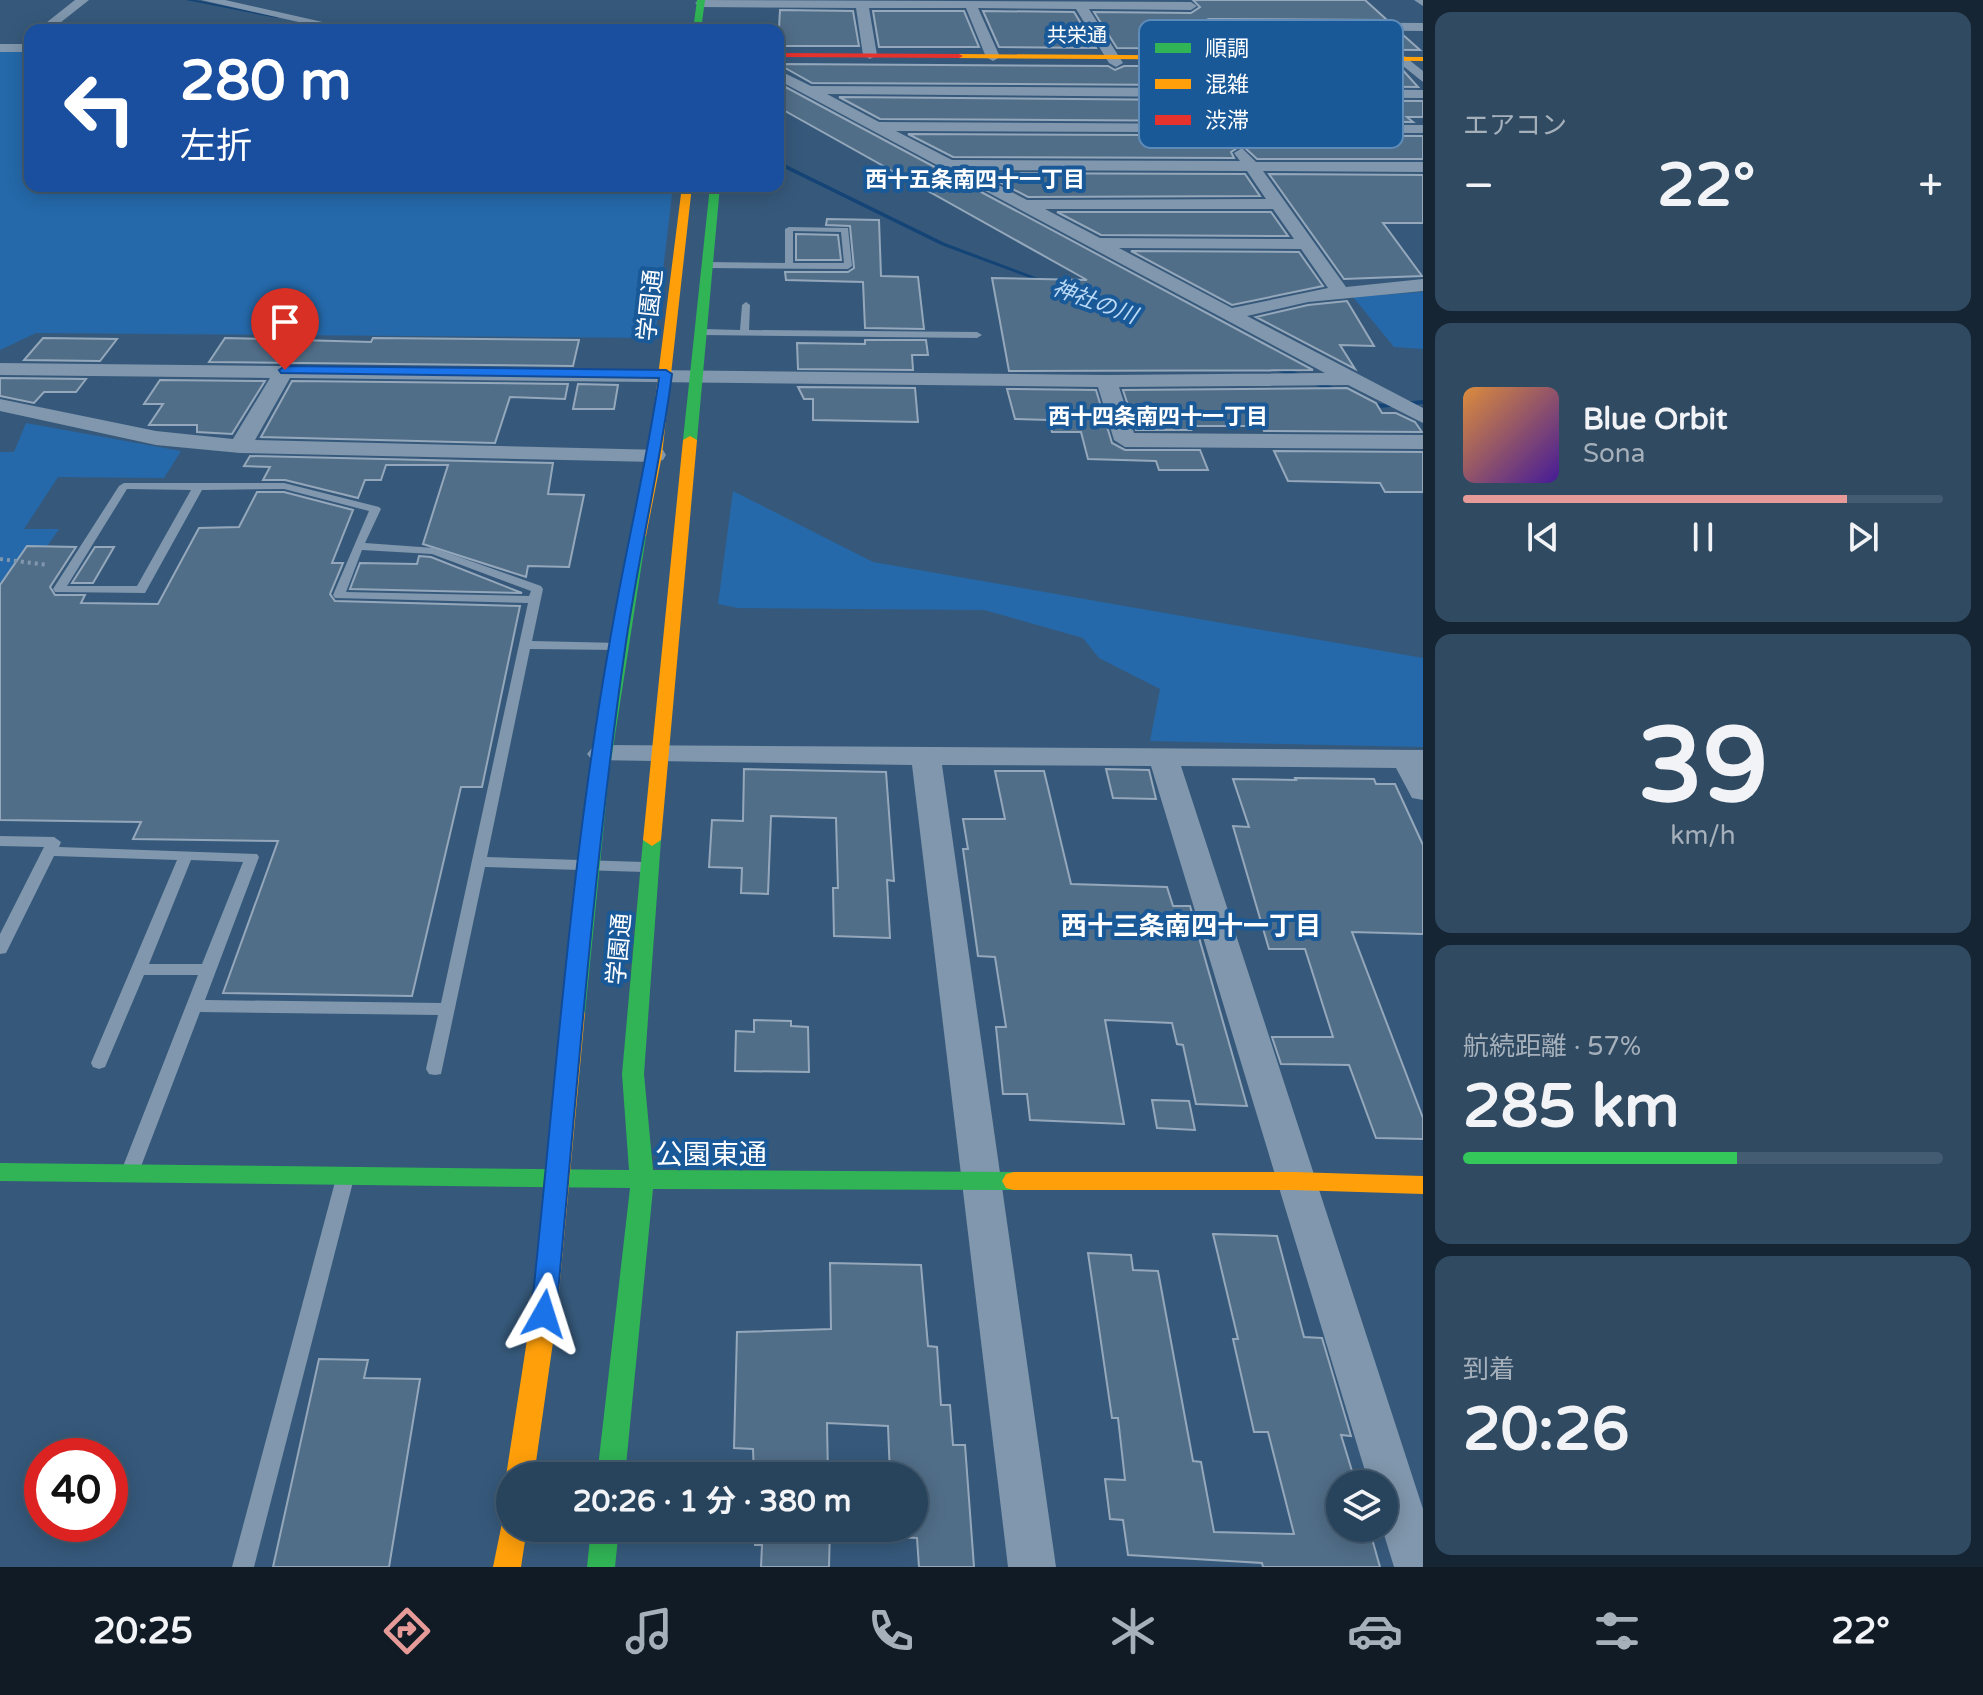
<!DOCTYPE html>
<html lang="ja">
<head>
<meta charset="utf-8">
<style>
	body { margin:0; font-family:"Varela Round","Noto Sans JP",sans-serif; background:#304a62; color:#f1f3f6; height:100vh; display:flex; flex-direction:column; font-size:30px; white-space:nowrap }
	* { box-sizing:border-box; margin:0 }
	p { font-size:26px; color:#a5b0bb }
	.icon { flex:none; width:44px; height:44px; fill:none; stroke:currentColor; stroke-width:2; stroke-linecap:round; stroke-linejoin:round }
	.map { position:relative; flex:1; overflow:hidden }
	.drawer { display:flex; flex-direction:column; gap:12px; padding:12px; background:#162533; width:560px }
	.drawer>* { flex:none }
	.hud { position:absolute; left:24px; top:24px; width:760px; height:168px; border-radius:16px; box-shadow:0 4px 20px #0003,0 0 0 2px #445c72; background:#1a4fa0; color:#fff; overflow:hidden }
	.tools { position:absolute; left:1326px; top:1470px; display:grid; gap:16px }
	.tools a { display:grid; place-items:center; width:72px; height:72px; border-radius:50%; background:#28435c; box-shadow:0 4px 20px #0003,0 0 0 2px #445c72; font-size:40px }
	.speed { position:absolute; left:24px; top:1438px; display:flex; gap:16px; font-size:40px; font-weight:700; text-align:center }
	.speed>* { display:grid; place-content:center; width:104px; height:104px; border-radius:50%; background:#28435c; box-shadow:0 4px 20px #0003,0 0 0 2px #445c72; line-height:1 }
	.speed .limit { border:12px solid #d22; background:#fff; color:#111 }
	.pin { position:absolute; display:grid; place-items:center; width:68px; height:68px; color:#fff; margin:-82px -34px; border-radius:50% 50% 50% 0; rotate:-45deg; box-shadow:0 0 8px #0007 }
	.pin .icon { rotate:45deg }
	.me { position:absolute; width:88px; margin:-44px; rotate:6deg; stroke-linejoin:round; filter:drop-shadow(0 0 6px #0008) }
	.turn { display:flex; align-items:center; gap:28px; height:168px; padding:0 24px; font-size:36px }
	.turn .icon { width:104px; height:104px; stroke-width:2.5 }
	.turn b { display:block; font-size:56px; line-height:68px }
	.big { font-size:60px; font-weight:700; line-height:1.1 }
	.drawer .card { flex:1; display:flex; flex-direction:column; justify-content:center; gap:12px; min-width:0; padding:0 28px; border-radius:16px; background:#304a62 }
	.drawer .dial { align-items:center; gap:0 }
	.dial b { font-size:104px; line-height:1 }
	.song { display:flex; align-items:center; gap:24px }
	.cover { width:96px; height:96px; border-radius:12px; background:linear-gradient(135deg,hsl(30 70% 55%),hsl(260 70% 35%)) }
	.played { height:8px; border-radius:4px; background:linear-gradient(90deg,#e69b98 80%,#445c72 80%) }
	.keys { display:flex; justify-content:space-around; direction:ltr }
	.heat { display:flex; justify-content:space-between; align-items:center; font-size:44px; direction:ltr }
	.charge { height:12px; border-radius:6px; background:linear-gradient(90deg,#34c759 57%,#445c72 0) }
	.trip { position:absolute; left:496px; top:1462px; width:432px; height:80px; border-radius:40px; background:#28435c; box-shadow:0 4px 20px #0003,0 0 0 2px #445c72; font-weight:700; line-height:80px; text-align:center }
	.tabs { display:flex; height:128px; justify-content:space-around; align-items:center; background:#101b25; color:#a5b0bb }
	.tabs .icon { width:56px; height:56px }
	.tabs .on { color:#e69b98 }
	.tabs b { font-size:36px; color:#f1f3f6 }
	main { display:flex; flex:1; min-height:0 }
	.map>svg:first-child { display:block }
	.green { fill:#2569aa }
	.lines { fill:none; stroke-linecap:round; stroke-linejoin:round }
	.stream { fill:#144476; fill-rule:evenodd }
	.building { fill:#516e88; stroke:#95a8bb; stroke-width:2 }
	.path { stroke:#8197ad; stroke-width:4; stroke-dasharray:3 4; stroke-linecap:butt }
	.lane { fill:#8197ad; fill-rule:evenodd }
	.street { fill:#8197ad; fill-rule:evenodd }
	.fast { fill:#30b455; fill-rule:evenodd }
	.slow { fill:#ff9f0a; fill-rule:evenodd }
	.jam { fill:#e5322d; fill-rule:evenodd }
	.route { fill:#1a73e8; stroke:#114b97; stroke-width:2 }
	.labels { text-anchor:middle; stroke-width:8; stroke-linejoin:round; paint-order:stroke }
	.far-street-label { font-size:20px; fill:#fff; stroke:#195998 }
	.far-neighbourhood-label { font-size:22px; font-weight:bold; fill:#fff; stroke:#195998 }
	.far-water-label { font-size:22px; font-style:italic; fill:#badaf7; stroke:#195998 }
	.street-label { font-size:24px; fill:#fff; stroke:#195998 }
	.neighbourhood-label { font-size:26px; font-weight:bold; fill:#fff; stroke:#195998 }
	.near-street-label { font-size:28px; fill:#fff; stroke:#195998 }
	.key { fill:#195998; stroke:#5e8bb7; stroke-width:2 }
	.key-label { font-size:22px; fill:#fff }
</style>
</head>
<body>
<main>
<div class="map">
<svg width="1423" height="1567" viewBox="0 0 1423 1567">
	<rect width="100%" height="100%" fill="#36597b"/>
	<!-- green -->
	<path class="green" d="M0,51H30V186H673L655,338L36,333L0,350Z
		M1423,292V349L1394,347L1353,297Z
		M26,423L181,451L164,478L58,477L24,529H59L0,614V452H14Z
		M733,491L873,562L1423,658V747L1150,741L1160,689L1099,658L1083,638L984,610L738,608L718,604Z"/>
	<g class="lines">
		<!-- stream -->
		<path class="stream" d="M186,0H195L279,17L277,18Z
			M778,161L945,243L1051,283L1046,284L941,245L778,165Z
			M1267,363H1273L1348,393L1341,395L1267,367Z
			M1361,398H1367L1380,404L1423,400V404L1379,408L1361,402Z"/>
	</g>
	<!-- building -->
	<path class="building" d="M1193,0H1365L1387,20L1209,19L1203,21L1202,29L1205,32L1402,34L1420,50L1117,48L1094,12L1191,13L1200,7Z
		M780,10L853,11L859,46H778Z
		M873,11H964L979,47H879Z
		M983,11L1074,12L1096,48L999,47Z
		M778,64L1108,66L1115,70L1124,66H1168L1182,85L812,83Z
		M1190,67L1401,68L1418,87L1204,85Z
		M778,83L1313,370L1009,371L992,278L1087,280L778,107Z
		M839,97L1193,100L1207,112L1217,106L1214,100L1423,101V117H1407L1413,122L880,119Z
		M908,134L1423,136V159H1257L1242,145L1231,152L1234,158L953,157Z
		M982,173L1245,174L1260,196L1028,197Z
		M1269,174L1423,175V223H1383L1422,276L1344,279Z
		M1057,212H1271L1288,236L1101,235Z
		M827,219L879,220L881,276L918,277L924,329L865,328L863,282L786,280L785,272H848L854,268L850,226L826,225Z
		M796,234L838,235L841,260H796Z
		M1131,251L1299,252L1323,286L1232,305Z
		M1347,301L1374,346L1340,345L1355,369L1256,317L1308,305Z
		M43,338L117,339L100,361L24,360Z
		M225,338L371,342L373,338L579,340L573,366L209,362Z
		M865,340H926L928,355H912L913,370L798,369L797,343L865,344Z
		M0,378L86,379L76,392H44L34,403L0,396Z
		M160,380L265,381L232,434L197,432V425H149L163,404H144Z
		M292,381L568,384L565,399L510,397L495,443L261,437Z
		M578,384L618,385L614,409H573Z
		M798,387L915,388L918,422L813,420V399H804Z
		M1347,388L1376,403L1382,413H1396L1415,422L1422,432L1264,431L1262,426H1189L1191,430H1136L1123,390Z
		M1007,389L1096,390L1112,443L1125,450H1200L1208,470H1159L1156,461L1088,459L1081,432H1052L1049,420L1015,419Z
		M1274,451L1423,452V492H1385L1380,483L1288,481Z
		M250,456L553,463L548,494L584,495L569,567L528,566L526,577L423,544L448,465H386L381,480H365L358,498L285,480H263L270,467L244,466Z
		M257,492H284L353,510L332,563H343L330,594L335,601L520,606L482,787H461L412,996L223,993L278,841L133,839L141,822L0,820V585L27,546L76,547L50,587L55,595H85L81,603L158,604L199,528L239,527Z
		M95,547H114L93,583H72Z
		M419,556L431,557L522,593L350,589L360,563L417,564Z
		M744,769L886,772L894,881L887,880L890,938L834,936L833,888H838L836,818L771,816L768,894L741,893L742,868L709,867L712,820L743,821Z
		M1106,769L1149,770L1156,799L1113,798Z
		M995,771H1044L1071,884L1167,887L1173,906H1190L1247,1106L1196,1104L1183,1045L1177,1044L1172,1023L1105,1020L1124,1124L1030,1120L1027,1094H1003L996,1027H1006L995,957L978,956L963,849H968L963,819H1005Z
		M1295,778L1374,779L1376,784H1395L1423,845V934L1352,932L1423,1118V1139L1376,1138L1349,1065L1281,1064L1272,1037H1333L1305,949H1269L1233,826L1249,827L1233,779L1296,780Z
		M754,1020L791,1021V1026L808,1027L809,1072L735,1071L736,1031L754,1032Z
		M1152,1100L1189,1101L1195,1130L1157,1128Z
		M1213,1234L1277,1236L1304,1337L1322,1338L1351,1436L1341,1435L1356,1484H1340V1528H1369L1380,1567H1263L1262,1563L1128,1555L1123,1520L1110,1519L1105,1479L1125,1480L1118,1418H1112L1088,1253L1131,1255L1133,1270L1158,1271L1193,1461L1201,1462L1214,1532L1294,1534L1268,1432H1254L1233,1339H1238Z
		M830,1263L921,1265L928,1346L937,1347L941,1405H950L953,1445H965L974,1567H919L917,1538L893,1537V1528H914V1476H890L888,1426L827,1423L828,1476H754L753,1449L734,1448L737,1332L831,1329Z
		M319,1359L368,1360L364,1378L420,1379L389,1567H273Z
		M754,1528H830L829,1567H761L762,1545H755Z"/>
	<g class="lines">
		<!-- path -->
		<path class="path" d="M0,559L48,565"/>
		<!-- lane -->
		<path class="lane" d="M789,227L848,228L852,266L848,269L708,268L704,265L708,262L785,263V229ZM793,231L841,232L844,263H793Z
			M746,302L750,305L749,330L977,332L982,335L977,338L703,335L698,332L703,329L740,330L742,305Z
			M124,483H284L379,507L381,509L365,543L434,548L541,586L543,589L532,641L620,643L622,646L616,650L530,649L487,857L644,862L651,867L644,872L485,867L441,1074L435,1075L429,1074L426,1069L438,1015L200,1012L140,1169L137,1174L131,1176L125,1174L122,1169L198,975H144L105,1067L99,1069L93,1067L91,1063L177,860L54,856L8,949L6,953L0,954V934L44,847L0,846V836L54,837L61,842L59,847L257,854L259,857L205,1000L441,1003L528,603L335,598L333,595L369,511L284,489L202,490L145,593L55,592L53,589L119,486ZM127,489L191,490L137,586H67ZM362,550L432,554L531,591L529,596L346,592ZM191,860L243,862L202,964H149Z
			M344,1175L350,1177L353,1182L254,1567H232L335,1182L338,1177Z"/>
		<!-- street -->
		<path class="street" d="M75,0H89L51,30H37Z
			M201,0H225L358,30H334Z
			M699,0L1191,2L1197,6L1191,10L1089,9L1123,63L1116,67L1109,63L1076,9L978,8L1000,57L993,61L986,57L966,8H869L877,55L870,59L863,55L856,8L701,7L695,3Z
			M1414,0H1423V6Z
			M1209,22L1423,23V31L1205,29V23Z
			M0,44H30V52H0Z
			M1173,54L1178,55L1202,88L1423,90V98L1208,97L1214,105L1207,109L1194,97L827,94L879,122L1423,125V133L896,131L952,160L1240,161L1234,153L1242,148L1256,162H1423V172L1263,171L1346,287L1423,279V291L1308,302L1247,316L1423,408V423L1348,385L1119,387L1134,433L1423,435V449L1125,447L1114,440L1098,387L290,378L255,440L663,450L666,455L663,460L655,462L240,453L156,445L0,411V399L156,431L233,439L270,378L0,375V363L1107,375L1325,373L778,80V70L811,86L1188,88L1166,58ZM970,170L1247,171L1266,199L1027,200ZM1045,209H1273L1294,239L1100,238ZM1119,248L1301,249L1328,288L1232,308Z
			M1403,55L1423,71V82L1398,62L1396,59Z
			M602,745L1423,750V800L1412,798L1396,768L1181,766L1423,1509V1567H1394L1382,1528L1384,1484H1369L1151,766L942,765L1056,1567H1008L912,765L592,760L587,754L592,748Z"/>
		<!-- fast -->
		<path class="fast" d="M697,0H705L701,30H693Z
			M710,186H720L697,440L690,444L683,440Z
			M639,532L646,536L609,774L585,1013L581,1018H567L563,1013C580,853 600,694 632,536Z
			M652,834L661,840L644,1074L653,1170L1014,1172L1022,1174L1026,1181L1022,1188L1014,1190L653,1189L625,1476H597L630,1188L0,1181V1163L629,1170L622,1074L643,840Z
			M591,1528H619L615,1567H587Z"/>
		<!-- slow -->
		<path class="slow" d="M959,54L1423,57V61L956,58Z
			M682,186H692L662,455L646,536L639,540L632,536L648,455Z
			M690,436L697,440L661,840L652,846L643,840L683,440Z
			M574,1005L581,1008L585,1013L557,1314L534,1476H510V1485L506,1476L531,1314L563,1013L567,1008Z
			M1014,1172H1294L1423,1176V1194L1294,1190H1014L1006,1188L1002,1181L1006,1174Z
			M510,1516V1528H527L521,1567H493L503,1518Z"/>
		<!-- jam -->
		<path class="jam" d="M778,53L959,54L963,56L959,58L778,57Z"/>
	</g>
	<!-- route -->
	<path class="route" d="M285,366L666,370L672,374C660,467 638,557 625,649C593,870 577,1092 556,1314L553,1322L544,1325L535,1322L531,1314C555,1091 570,866 609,646C624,556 646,468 659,378L281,373L279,370Z"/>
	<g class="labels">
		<!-- far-street labels -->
		<g class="far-street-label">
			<text x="1077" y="42">共栄通</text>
		</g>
		<!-- far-neighbourhood labels -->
		<g class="far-neighbourhood-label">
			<text x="975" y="187">西十五条南四十一丁目</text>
			<text x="1158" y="424">西十四条南四十一丁目</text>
		</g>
		<!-- far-water labels -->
		<g class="far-water-label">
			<text transform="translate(1095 301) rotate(20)" y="8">神社の川</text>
		</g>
		<!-- street labels -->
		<g class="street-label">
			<text transform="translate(650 305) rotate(-84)" y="8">学園通</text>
			<text transform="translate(619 949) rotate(-85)" y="8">学園通</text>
		</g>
		<!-- neighbourhood labels -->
		<g class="neighbourhood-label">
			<text x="1191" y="935">西十三条南四十一丁目</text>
		</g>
		<!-- near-street labels -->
		<g class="near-street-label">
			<text x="711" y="1164">公園東通</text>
		</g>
	</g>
	<!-- legend -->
	<rect x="1139" y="20" width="264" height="128" rx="12" class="key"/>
	<rect x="1155" y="43" width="36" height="10" fill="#30b455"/>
	<rect x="1155" y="79" width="36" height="10" fill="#ff9f0a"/>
	<rect x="1155" y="115" width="36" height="10" fill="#e5322d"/>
	<g class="key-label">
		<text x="1205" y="56">順調</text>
		<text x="1205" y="92">混雑</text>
		<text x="1205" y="128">渋滞</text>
	</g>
</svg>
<div class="tools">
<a><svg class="icon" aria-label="layers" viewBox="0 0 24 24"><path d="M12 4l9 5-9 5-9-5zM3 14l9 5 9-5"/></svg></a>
</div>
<div class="speed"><div class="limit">40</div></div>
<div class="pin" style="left:285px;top:370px;background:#d93025"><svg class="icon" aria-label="arrive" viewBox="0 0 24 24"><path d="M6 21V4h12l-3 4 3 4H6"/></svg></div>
<svg class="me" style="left:544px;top:1314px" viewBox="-20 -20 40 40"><path d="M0-17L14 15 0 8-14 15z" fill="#1a73e8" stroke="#fff" stroke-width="4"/></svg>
<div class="trip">20:26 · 1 分 · 380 m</div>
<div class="hud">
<div class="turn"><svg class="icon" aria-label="left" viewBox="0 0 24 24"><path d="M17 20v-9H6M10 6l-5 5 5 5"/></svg><div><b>280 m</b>左折</div></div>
</div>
</div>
<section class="drawer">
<div class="card"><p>エアコン</p>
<div class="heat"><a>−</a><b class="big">22°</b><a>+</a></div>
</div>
<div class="card">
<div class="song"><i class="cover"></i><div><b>Blue Orbit</b><p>Sona</p></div></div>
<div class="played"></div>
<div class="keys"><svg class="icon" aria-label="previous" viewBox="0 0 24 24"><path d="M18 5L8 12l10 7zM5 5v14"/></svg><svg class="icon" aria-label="pause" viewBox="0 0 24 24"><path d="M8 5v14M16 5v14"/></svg><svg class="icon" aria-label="next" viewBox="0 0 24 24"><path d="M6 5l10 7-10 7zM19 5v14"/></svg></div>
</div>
<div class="card dial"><b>39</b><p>km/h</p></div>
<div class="card"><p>航続距離 · 57%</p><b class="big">285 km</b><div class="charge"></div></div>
<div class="card"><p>到着</p><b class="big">20:26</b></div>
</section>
</main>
<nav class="tabs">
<b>20:25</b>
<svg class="icon on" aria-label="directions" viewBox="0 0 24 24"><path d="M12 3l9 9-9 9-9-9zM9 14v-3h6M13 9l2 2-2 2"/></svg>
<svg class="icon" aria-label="music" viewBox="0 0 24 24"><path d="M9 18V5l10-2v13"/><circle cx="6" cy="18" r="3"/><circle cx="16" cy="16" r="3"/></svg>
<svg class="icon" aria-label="phone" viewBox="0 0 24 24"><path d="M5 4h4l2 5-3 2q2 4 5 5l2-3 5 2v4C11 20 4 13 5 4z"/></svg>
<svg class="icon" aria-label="climate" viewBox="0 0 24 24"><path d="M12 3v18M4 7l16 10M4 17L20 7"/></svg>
<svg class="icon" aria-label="car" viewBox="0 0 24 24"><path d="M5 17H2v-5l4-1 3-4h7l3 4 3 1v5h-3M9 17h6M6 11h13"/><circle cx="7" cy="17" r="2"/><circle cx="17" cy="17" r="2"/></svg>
<svg class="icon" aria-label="filters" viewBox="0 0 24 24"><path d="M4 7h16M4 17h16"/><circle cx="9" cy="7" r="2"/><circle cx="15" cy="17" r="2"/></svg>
<b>22°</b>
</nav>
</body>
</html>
